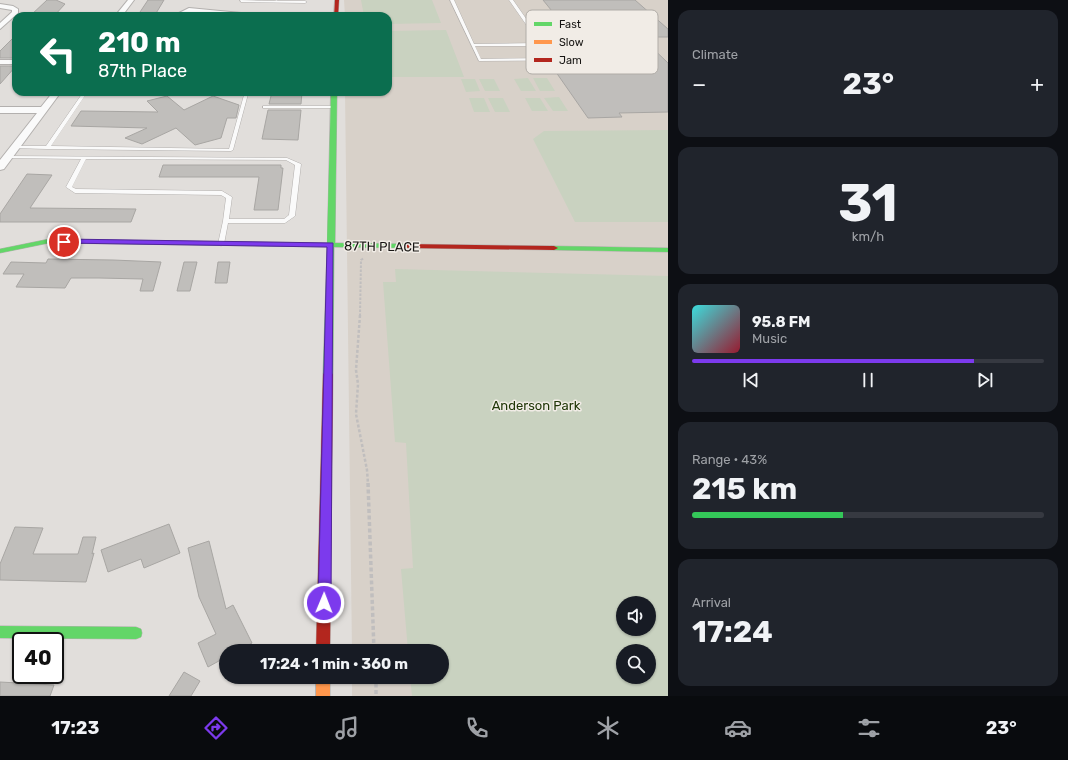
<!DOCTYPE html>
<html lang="en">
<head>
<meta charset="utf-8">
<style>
	body { margin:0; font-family:Rubik,sans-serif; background:#20242c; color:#f1f3f6; height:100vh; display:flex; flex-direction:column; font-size:15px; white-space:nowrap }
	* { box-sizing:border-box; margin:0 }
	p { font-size:13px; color:#9ea1a6 }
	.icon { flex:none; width:22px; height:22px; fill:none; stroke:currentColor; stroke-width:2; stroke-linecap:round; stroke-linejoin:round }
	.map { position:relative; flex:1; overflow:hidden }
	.side { display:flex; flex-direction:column; gap:10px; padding:10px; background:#0d0f14; width:400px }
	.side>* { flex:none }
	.banner { position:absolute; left:12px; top:12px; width:380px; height:84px; border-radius:12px; box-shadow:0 1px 3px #0004; background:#0b6e4f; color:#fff; overflow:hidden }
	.controls { position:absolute; left:616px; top:596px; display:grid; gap:8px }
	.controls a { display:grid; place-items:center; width:40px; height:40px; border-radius:50%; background:#171b24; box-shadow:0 1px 3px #0004; font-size:20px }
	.speed { position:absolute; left:12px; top:632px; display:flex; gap:8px; font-size:20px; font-weight:700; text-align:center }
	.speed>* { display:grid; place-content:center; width:52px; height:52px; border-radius:50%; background:#171b24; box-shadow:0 1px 3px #0004; line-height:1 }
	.speed .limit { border:2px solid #111; border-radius:6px; background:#fff; color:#111 }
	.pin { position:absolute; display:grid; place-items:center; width:34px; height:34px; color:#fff; margin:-17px; border:2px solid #fff; border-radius:50%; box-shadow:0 1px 4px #0007 }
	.me { position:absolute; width:44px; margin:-22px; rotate:1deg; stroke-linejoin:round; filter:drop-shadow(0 0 3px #0008) }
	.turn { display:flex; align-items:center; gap:14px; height:84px; padding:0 20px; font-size:18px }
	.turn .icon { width:52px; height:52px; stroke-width:2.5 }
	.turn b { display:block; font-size:28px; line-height:34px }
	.big { font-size:30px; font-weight:700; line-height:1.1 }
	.side .widget { flex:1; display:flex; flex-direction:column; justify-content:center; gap:6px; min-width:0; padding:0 14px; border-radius:12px; background:#20242c }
	.side .dial { align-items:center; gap:0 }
	.dial b { font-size:52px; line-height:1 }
	.song { display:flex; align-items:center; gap:12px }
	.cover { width:48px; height:48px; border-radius:6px; background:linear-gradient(135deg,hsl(180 70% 55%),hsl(350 70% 35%)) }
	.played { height:4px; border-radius:2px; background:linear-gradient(90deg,#7c3aed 80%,#363941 80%) }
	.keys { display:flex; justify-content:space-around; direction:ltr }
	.heat { display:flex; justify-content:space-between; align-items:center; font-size:22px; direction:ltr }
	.charge { height:6px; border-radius:3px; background:linear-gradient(90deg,#34c759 43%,#363941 0) }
	.trip { position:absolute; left:219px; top:644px; width:230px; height:40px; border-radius:20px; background:#171b24; box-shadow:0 1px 3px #0004; font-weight:700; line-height:40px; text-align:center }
	.menu { display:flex; height:64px; justify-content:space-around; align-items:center; background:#090b0e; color:#9ea1a6 }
	.menu .icon { width:28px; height:28px }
	.menu .on { color:#7c3aed }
	.menu b { font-size:18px; color:#f1f3f6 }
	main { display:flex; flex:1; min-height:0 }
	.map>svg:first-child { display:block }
	.built { fill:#d8d1c9; fill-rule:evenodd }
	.green { fill:#c9d2c0; fill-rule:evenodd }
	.building { fill:#c0bebb; stroke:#a8a6a3 }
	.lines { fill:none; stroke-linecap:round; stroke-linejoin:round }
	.lane-casing { stroke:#b3b0ae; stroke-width:1 }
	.street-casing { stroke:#b3b0ae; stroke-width:2 }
	.fast-casing { stroke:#b3b0ae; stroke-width:1 }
	.slow-casing { stroke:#b3b0ae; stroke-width:1 }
	.jam-casing { stroke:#b3b0ae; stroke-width:1 }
	.path-far2 { stroke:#c0bebe; stroke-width:2; stroke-dasharray:2.5 1.5; stroke-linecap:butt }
	.path-far1 { stroke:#c0bebe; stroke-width:2.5; stroke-dasharray:3 2; stroke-linecap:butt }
	.path { stroke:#c0bebe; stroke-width:3.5; stroke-dasharray:4 2.5; stroke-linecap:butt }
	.lane { fill:#fafafa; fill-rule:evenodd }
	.street { fill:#fafafa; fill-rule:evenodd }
	.fast { fill:#63d668; fill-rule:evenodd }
	.slow { fill:#ff974d; fill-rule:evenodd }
	.jam { fill:#b3261e; fill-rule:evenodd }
	.route { fill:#7c3aed; stroke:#51269a }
	.labels { text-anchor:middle; stroke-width:3; stroke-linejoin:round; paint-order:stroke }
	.street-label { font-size:13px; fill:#171513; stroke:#f1ece6 }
	.park-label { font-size:13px; fill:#203708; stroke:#f1ece6 }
	.key { fill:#f1ece6; stroke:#b0aca7; stroke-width:1 }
	.key-label { font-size:11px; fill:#171513 }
</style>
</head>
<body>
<main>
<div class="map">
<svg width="668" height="696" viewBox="0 0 668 696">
	<rect width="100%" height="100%" fill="#e1dedb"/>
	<!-- built -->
	<path class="built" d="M344,0H668V696H352V677H442V651H352L345,92H388V16H345ZM623,603H649V629H623ZM623,651H649V677H623Z"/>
	<!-- green -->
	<path class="green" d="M361,0H432L441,23L388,24V16H364Z
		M446,30L464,77H388V31Z
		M528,78L536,91H521L514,79Z
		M533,78H547L555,91H540Z
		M461,79H475L480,91L466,92Z
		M479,79H494L500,91H485Z
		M559,97L568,111H553L544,98Z
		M469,98H484L490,112H474Z
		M488,98H503L510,112H495Z
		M525,98H540L548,111H532Z
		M668,130V222H575L533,139L544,131Z
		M395,269L668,276V696H412L410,677H442V651H408L401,569L413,568L406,443L395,442L383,282H396ZM623,603H649V629H623ZM623,651H649V677H623Z"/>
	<!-- building -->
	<path class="building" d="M47,0H56L65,4L54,16H30Z
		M148,0H164L155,15H138Z
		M543,0H635L668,29V37H641L668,63V112L619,113L622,117L588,118L551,65H585L583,62H604L607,60V58L593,42H577Z
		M16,35V58H0V51Z
		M0,66H16L0,84Z
		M272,92H302L301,104H269Z
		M167,96L184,110L213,96L239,105L236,118H227L221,138L195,145L176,128L142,144L125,138L147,128L71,126L81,111L158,112L147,101Z
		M268,110H301L298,140L262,139Z
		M163,165H281V168H283L278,210H254L259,177H159Z
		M27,174L52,175L30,208L136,209L131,222H0V214Z
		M48,259L113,260L161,262L153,291H140L143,279L99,278H71L65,288L16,287L24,274H3L11,262L46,263Z
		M184,262H197L190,291H177Z
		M218,262H230L227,283H215Z
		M169,524L180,553L144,568L141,559L108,572L101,550Z
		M15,527L43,528L33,554H78L83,537H96L92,554L94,553L86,582L0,580V564Z
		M209,541L226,609L233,605L252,643L238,651H226V657L208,667L198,643L216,634L199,597L188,548Z
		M184,672L200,681L191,696H169Z
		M0,682L54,685L50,696H0Z"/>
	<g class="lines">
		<!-- lane casing -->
		<g class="lane-casing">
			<path id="lane" d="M240,0L274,1L278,0L277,1H305L307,2L305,3L241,2Z
				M450,0H454L474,44L539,43L509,0H513L543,43H592L606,59L604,60L479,61ZM590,45L601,58H553L544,46ZM475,46H541L549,58L481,59Z
				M55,92L246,93L248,94L233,150L231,151L47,149L13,148V147L15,146H46L82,94L57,93ZM86,94L244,95L229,149L51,146Z
				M263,106H334L336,107L334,108H263Z
				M5,156L287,158L301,164L295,216L285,223H228L224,244L221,246L218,244L223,221L226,198L221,195L75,193L66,187L81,159L7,158L5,157ZM86,159L286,160L295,165L289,215L284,219H229L232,197L222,191L76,189L72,187Z"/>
		</g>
		<!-- street casing -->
		<g class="street-casing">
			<path id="street" d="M128,0H134L122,16H115Z
				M0,4L13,6L18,9V13L0,29V23L12,12V10L0,8Z
				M189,8L241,13L244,15C229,21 208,11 191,12C184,13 181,16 173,16Z
				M0,60H16V64H0Z
				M53,92H61L4,169L0,170V160L37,113H0V107H41Z"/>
		</g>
		<!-- fast casing -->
		<g class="fast-casing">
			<path id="fast" d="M331,92H337L335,243L408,244L412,246L408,248L334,247L333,374L331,376H325L323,374L327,247L49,243L0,253V249L49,239L327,243Z
				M551,246L668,248V252L554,250L550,248Z
				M0,626L136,627L141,629L142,633L141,637L136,639L0,638Z"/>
		</g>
		<!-- slow casing -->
		<g class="slow-casing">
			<path id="slow" d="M316,677H330V696H316Z"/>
		</g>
		<!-- jam casing -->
		<g class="jam-casing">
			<path id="jam" d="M335,0H339L338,16H334Z
				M405,244L554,246L558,248L554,250L408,248L404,246Z
				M328,371L333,374L330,651H316L323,374Z"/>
		</g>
		<!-- path-far2 -->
		<path class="path-far2" d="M360,316L361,260L364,258"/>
		<!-- path-far1 -->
		<path class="path-far1" d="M360,315L356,370L358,384L356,414L367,470L368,484"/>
		<!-- path -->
		<path class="path" d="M368,483L374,651
			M376,677V696"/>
		<!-- lane -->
		<use href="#lane" class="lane"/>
		<!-- street -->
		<use href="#street" class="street"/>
		<!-- fast -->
		<use href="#fast" class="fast"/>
		<!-- slow -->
		<use href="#slow" class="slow"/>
		<!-- jam -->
		<use href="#jam" class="jam"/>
	</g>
	<!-- route -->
	<path class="route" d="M64,239L333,243L331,603L329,607L324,609L320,607L318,603L327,247L62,243V240Z"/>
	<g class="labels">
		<!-- street labels -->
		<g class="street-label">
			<text transform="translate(382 246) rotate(1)" y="5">87TH PLACE</text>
		</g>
		<!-- park labels -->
		<g class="park-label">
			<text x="536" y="410">Anderson Park</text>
		</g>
	</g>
	<!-- legend -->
	<rect x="526" y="10" width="132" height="64" rx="6" class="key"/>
	<rect x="534" y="22" width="18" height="4" fill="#63d668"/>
	<rect x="534" y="40" width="18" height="4" fill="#ff974d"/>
	<rect x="534" y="58" width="18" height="4" fill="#b3261e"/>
	<g class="key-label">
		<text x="559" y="28">Fast</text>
		<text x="559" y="46">Slow</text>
		<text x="559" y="64">Jam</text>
	</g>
</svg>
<div class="controls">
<a><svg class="icon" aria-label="sound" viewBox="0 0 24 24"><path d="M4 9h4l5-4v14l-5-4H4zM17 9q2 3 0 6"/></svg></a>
<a><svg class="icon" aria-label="search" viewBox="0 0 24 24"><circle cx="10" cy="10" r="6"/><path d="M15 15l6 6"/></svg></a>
</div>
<div class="speed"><div class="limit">40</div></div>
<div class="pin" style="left:64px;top:242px;background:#d93025"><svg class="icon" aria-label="arrive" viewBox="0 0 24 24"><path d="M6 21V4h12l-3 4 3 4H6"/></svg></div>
<svg class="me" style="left:324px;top:603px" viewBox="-20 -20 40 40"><circle r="17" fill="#7c3aed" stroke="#fff" stroke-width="3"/><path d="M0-11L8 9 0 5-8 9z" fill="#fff"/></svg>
<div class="trip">17:24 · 1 min · 360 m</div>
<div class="banner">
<div class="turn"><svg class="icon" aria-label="left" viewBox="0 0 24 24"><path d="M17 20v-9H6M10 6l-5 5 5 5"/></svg><div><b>210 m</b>87th Place</div></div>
</div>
</div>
<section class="side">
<div class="widget"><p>Climate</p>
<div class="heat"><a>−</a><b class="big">23°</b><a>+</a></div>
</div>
<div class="widget dial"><b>31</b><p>km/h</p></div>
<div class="widget">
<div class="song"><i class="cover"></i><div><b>95.8 FM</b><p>Music</p></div></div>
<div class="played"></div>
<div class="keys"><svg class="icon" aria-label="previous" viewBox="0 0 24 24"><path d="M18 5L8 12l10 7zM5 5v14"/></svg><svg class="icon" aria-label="pause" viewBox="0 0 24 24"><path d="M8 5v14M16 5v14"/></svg><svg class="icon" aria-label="next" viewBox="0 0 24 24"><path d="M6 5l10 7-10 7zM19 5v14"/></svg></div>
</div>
<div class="widget"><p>Range · 43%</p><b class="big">215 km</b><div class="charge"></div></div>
<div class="widget"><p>Arrival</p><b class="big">17:24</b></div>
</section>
</main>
<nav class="menu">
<b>17:23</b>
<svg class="icon on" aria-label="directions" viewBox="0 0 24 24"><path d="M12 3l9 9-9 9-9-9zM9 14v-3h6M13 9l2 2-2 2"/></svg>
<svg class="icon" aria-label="music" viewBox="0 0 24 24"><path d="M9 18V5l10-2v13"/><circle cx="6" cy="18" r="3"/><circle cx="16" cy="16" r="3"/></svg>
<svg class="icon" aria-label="phone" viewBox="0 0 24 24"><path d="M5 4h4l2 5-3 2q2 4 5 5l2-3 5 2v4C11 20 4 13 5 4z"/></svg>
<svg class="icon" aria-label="climate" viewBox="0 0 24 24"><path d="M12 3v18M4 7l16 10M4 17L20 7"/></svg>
<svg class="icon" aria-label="car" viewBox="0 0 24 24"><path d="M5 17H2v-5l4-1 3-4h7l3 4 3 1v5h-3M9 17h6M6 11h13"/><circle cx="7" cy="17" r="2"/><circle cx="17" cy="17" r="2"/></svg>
<svg class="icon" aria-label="filters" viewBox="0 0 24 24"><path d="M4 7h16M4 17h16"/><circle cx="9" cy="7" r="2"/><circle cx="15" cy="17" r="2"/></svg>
<b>23°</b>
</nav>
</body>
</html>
